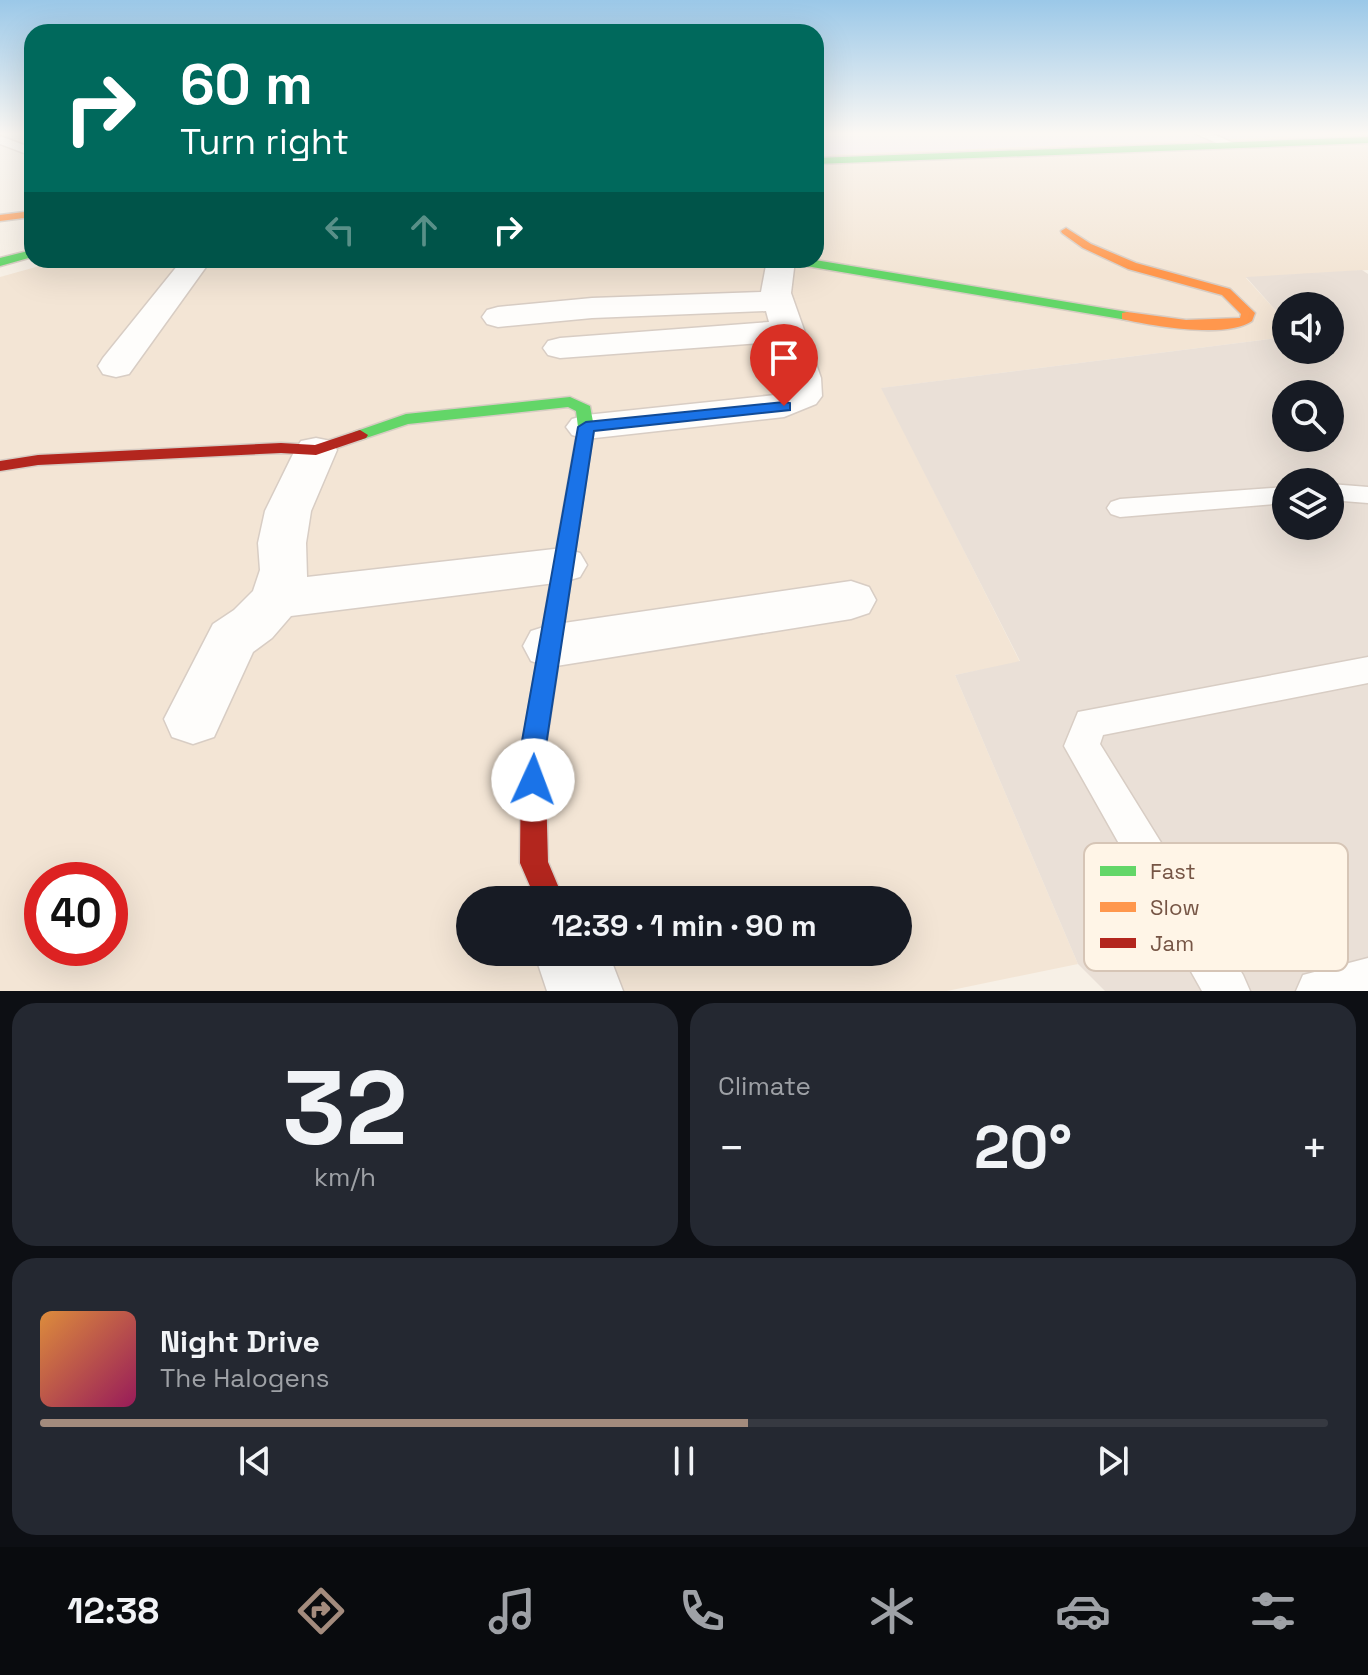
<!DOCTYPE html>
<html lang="en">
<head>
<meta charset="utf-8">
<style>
	body { margin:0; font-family:"Space Grotesk",sans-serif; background:#242831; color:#f1f3f6; height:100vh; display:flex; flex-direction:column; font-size:30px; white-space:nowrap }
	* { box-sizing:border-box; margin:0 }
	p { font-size:26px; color:#9ea1a6 }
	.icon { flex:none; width:44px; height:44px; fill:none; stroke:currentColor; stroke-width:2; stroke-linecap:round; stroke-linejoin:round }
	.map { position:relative; height:991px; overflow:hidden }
	.sheet { display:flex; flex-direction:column; gap:12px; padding:12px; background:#0d0f14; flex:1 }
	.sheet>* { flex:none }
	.guide { position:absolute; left:24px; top:24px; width:800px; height:244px; border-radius:24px; box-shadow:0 8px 32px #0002; background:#00695c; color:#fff; overflow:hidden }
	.controls { position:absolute; left:1272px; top:292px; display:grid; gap:16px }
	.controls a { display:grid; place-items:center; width:72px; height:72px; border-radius:50%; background:#171b24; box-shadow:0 8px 32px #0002; font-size:40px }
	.speed { position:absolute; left:24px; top:862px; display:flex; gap:16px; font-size:40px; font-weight:700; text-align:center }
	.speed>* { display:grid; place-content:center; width:104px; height:104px; border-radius:50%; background:#171b24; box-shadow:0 8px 32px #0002; line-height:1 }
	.speed .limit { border:12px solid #d22; background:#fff; color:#111 }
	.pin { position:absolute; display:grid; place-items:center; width:68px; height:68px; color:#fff; margin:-82px -34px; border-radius:50% 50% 50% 0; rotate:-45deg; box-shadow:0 0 8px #0007 }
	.pin .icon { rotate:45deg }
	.me { position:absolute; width:88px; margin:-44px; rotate:2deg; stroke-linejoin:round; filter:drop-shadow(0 0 6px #0008) }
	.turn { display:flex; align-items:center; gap:28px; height:168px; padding:0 24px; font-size:36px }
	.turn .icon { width:104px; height:104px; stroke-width:2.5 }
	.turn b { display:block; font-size:56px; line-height:68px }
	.lanes { display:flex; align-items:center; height:76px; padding:0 24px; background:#0003; justify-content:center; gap:40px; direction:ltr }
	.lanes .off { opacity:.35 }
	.big { font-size:60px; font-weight:600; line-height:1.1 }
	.sheet .card { flex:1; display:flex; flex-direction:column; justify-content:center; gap:12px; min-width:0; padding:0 28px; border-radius:24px; background:#242831 }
	.sheet .dial { align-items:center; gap:0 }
	.dial b { font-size:104px; line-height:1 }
	.song { display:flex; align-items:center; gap:24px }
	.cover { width:96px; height:96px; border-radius:12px; background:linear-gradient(135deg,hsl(30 70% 55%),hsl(330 70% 35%)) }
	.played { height:8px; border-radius:4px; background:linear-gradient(90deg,#a38b7d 55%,#363941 55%) }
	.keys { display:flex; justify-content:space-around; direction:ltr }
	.heat { display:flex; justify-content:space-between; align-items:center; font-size:44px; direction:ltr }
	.sheet .tiles { flex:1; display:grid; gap:12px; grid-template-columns:1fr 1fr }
	.card:last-child { grid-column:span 2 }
	.trip { position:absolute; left:456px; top:886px; width:456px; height:80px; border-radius:40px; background:#171b24; box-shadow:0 8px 32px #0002; font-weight:600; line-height:80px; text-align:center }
	.tab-bar { display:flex; height:128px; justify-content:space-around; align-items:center; background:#090b0e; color:#9ea1a6 }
	.tab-bar .icon { width:56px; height:56px }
	.tab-bar .current { color:#a38b7d }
	.tab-bar b { font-size:36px; color:#f1f3f6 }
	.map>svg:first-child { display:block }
	.residential { fill:#f3e5d5; fill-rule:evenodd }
	.industrial { fill:#eae0d7; fill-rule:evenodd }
	.education { fill:#f2e5f1 }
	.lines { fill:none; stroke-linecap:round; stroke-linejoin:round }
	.lane-casing { stroke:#d8cdc4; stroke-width:3 }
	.street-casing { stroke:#d8cdc4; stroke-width:3 }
	.fast-casing { stroke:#d7ccc3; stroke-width:3 }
	.slow-casing { stroke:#d7ccc3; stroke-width:3 }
	.jam-casing { stroke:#d7ccc3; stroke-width:3 }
	.lane { fill:#fefdfb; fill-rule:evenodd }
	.street { fill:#fefdfb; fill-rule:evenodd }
	.fast { fill:#63d668; fill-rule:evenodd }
	.slow { fill:#ff974d; fill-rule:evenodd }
	.jam { fill:#b3261e; fill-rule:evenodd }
	.route { fill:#1a73e8; stroke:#114b97; stroke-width:2 }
	.key { fill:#fff5e7; stroke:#d6c5b6; stroke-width:2 }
	.key-label { font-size:22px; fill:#765545 }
</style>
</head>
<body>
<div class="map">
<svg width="1368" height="991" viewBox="0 0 1368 991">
	<rect width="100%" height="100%" fill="#f7f0e6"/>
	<!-- residential -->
	<path class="residential" d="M816,133H1368V270L1246,278L1286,322V337L882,388L1020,662L955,675L1078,964L947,991H0V277L61,260H816ZM42,880H110V948H42ZM470,900H898V952H470Z"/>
	<!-- industrial -->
	<path class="industrial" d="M1362,270L1368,274V991H1105L1078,964L955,675L1020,661L881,388L1286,337V350H1330V306H1286V322L1246,277ZM1286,394H1330V438H1286ZM1286,482H1330V526H1286Z"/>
	<!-- education -->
	<path class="education" d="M816,133H1323L1330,135L816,155Z"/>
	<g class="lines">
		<!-- lane casing -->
		<g class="lane-casing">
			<path id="lane" d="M1194,133H1211L1238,145L1228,148Z
				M0,136L32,148V156L0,144Z
				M1330,484L1368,487V503L1330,500Z
				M1286,487V503L1120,517L1111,514L1107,508L1111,502L1120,499Z
				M1368,657V683L1103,735L1100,744L1243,975L1250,991H1202L1064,746L1078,712Z
				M1368,958V991H1296L1303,975Z"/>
		</g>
		<!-- street casing -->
		<g class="street-casing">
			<path id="street" d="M182,260H211L129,374L116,377L103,374L98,366L103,358Z
				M767,260H795L791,293L821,378L822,396L816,404L784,417L586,439L572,435L566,427L572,419L586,415L775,395L784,391L785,378L775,342L560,358L548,355L543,348L548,341L560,338L769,322L766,311L592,318L498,327L487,324L482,317L487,310L498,307L592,298L761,292Z
				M316,438L331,441L337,450L311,511L306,543L307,577L563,548L580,553L587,565L580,577L563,582L291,616L272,638L253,652L214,737L193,744L172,737L164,719L213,624L234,610L253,591L260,570L258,543L265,511L295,450L301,441Z
				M851,581L869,587L876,600L869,613L851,619L550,667L531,661L523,646L531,631L550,625Z
				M534,952H608L623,991H547Z"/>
		</g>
		<!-- fast casing -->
		<g class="fast-casing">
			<path id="fast" d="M1368,137V143L816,164V158Z
				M32,250V257L0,266V258Z
				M788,260H815L1127,312L1134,316L1127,320L794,264Z
				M570,397L590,406L594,427L571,579L568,584H554L551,579L578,427L576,411L568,407L408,424L360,440L352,435L354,432L406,414Z"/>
		</g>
		<!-- slow casing -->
		<g class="slow-casing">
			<path id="slow" d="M32,211V217L0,221V215Z
				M1066,228L1091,244L1136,263L1230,289L1255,313L1252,321C1227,339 1152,326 1122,319V313L1127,312L1186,320L1240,318L1241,314L1222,295L1128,269L1083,248L1062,233L1061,231Z"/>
		</g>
		<!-- jam casing -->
		<g class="jam-casing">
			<path id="jam" d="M360,430L368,435L366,438L316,455L281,453L38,465L0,471V461L38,455L281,443L315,445Z
				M561,572L568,574L571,579L545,752L548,862L564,900H536L520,863L521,752L551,579L554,574Z"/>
		</g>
		<!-- lane -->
		<use href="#lane" class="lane"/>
		<!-- street -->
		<use href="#street" class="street"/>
		<!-- fast -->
		<use href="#fast" class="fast"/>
		<!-- slow -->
		<use href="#slow" class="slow"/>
		<!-- jam -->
		<use href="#jam" class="jam"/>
	</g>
	<!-- sky -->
	<linearGradient id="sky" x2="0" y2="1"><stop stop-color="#9bc8e8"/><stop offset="0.49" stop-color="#fbf8f4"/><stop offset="1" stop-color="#fbf8f4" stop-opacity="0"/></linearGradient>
	<rect width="1368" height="272" fill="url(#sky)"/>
	<!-- route -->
	<path class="route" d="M784,402L790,403V410L594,431L545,752L546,780L542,788L533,792L524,788L520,780V752L578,427L586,422Z"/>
	<!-- legend -->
	<rect x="1084" y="843" width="264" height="128" rx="12" class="key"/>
	<rect x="1100" y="866" width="36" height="10" fill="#63d668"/>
	<rect x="1100" y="902" width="36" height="10" fill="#ff974d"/>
	<rect x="1100" y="938" width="36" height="10" fill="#b3261e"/>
	<g class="key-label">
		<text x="1150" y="879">Fast</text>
		<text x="1150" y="915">Slow</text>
		<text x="1150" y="951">Jam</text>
	</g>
</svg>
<div class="controls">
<a><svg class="icon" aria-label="sound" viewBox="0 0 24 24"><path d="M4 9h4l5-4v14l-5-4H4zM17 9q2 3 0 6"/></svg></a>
<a><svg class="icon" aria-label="search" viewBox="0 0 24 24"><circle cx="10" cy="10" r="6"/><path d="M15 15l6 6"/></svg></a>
<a><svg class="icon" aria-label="layers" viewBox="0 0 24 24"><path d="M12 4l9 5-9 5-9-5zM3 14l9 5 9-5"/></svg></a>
</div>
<div class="speed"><div class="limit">40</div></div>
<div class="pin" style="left:784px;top:406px;background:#d93025"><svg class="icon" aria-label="arrive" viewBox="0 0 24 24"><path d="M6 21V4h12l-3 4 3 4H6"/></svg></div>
<svg class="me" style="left:533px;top:780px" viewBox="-20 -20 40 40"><circle r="19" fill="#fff"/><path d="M0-13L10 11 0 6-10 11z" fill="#1a73e8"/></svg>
<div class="trip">12:39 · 1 min · 90 m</div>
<div class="guide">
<div class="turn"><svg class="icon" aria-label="right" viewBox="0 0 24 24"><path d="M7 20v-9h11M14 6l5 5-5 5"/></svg><div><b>60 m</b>Turn right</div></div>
<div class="lanes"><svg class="icon off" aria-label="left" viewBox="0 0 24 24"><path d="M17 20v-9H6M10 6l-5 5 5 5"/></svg><svg class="icon off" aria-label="ahead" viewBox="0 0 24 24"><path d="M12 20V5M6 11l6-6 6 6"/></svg><svg class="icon" aria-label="right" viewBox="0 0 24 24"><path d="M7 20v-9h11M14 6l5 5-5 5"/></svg></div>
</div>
</div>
<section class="sheet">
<div class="tiles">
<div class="card dial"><b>32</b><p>km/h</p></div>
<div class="card"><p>Climate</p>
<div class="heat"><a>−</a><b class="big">20°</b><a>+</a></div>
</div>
<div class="card">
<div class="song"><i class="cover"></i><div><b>Night Drive</b><p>The Halogens</p></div></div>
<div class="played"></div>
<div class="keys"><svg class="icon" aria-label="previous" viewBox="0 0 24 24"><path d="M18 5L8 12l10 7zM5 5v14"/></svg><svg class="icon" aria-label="pause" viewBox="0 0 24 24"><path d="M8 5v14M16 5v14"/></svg><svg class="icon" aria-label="next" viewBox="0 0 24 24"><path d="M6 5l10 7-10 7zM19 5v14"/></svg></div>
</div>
</div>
</section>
<nav class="tab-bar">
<b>12:38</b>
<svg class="icon current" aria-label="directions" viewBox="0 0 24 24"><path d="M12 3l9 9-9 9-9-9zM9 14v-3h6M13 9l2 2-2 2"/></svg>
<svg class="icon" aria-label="music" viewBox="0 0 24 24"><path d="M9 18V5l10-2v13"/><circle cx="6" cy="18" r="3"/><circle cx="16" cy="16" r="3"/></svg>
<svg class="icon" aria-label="phone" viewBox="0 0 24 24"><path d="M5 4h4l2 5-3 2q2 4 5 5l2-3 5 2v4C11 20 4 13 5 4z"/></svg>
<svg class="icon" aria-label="climate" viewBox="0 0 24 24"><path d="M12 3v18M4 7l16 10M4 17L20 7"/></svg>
<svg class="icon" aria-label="car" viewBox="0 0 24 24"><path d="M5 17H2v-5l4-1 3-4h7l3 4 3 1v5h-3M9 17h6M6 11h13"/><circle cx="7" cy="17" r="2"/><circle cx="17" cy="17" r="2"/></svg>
<svg class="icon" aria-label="filters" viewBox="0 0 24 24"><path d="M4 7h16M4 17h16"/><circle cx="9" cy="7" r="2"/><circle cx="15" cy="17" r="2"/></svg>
</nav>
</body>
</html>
